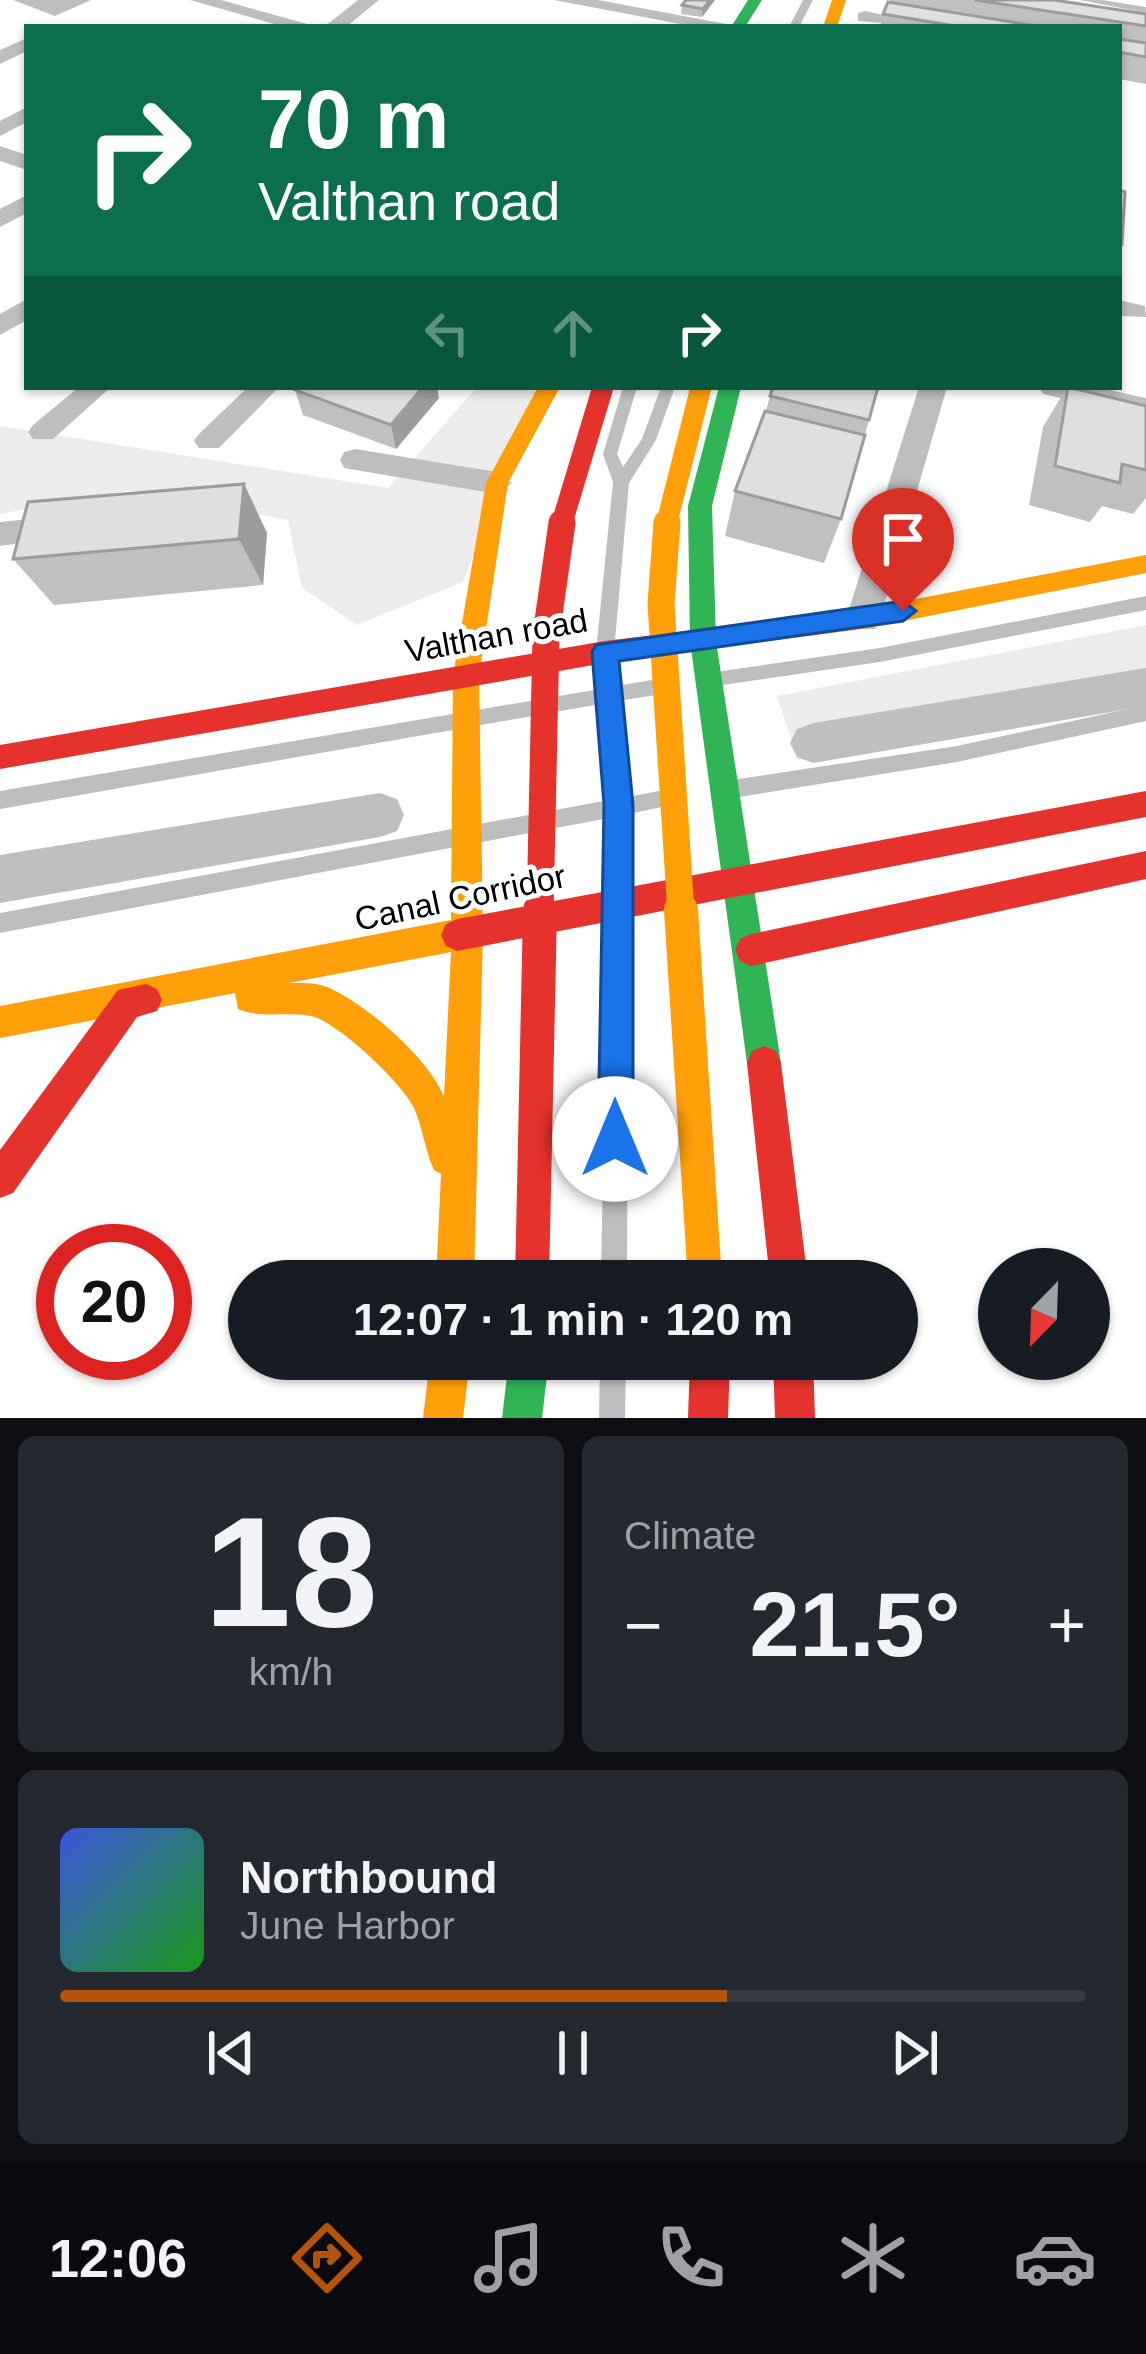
<!DOCTYPE html>
<html lang="en">
<head>
<meta charset="utf-8">
<style>
	body { margin:0; font-family:Helvetica,sans-serif; background:#242831; color:#f1f3f6; height:100vh; display:flex; flex-direction:column; font-size:45px; white-space:nowrap }
	* { box-sizing:border-box; margin:0 }
	p { font-size:39px; color:#9ea1a6 }
	.icon { flex:none; width:66px; height:66px; fill:none; stroke:currentColor; stroke-width:2; stroke-linecap:round; stroke-linejoin:round }
	.map { position:relative; height:1418px; overflow:hidden }
	.details { display:flex; flex-direction:column; gap:18px; padding:18px; background:#0d0f14; flex:1 }
	.details>* { flex:none }
	.hud { position:absolute; left:24px; top:24px; width:1098px; height:366px; border-radius:0px; box-shadow:0 3px 9px #0004; background:#0b6e4f; color:#fff; overflow:hidden }
	.needle { width:78px; rotate:203deg }
	.tools { position:absolute; left:978px; top:1248px; display:grid; gap:24px }
	.tools a { display:grid; place-items:center; width:132px; height:132px; border-radius:50%; background:#171b24; box-shadow:0 3px 9px #0004; font-size:60px }
	.speed { position:absolute; left:36px; top:1224px; display:flex; gap:24px; font-size:60px; font-weight:700; text-align:center }
	.speed>* { display:grid; place-content:center; width:156px; height:156px; border-radius:50%; background:#171b24; box-shadow:0 3px 9px #0004; line-height:1 }
	.speed .limit { border:18px solid #d22; background:#fff; color:#111 }
	.pin { position:absolute; display:grid; place-items:center; width:102px; height:102px; color:#fff; margin:-123px -51px; border-radius:50% 50% 50% 0; rotate:-45deg; box-shadow:0 0 12px #0007 }
	.pin .icon { rotate:45deg }
	.me { position:absolute; width:132px; margin:-66px; rotate:0deg; stroke-linejoin:round; filter:drop-shadow(0 0 9px #0008) }
	.turn { display:flex; align-items:center; gap:42px; height:252px; padding:0 36px; font-size:54px }
	.turn .icon { width:156px; height:156px; stroke-width:2.5 }
	.turn b { display:block; font-size:84px; line-height:102px }
	.lanes { display:flex; align-items:center; height:114px; padding:0 36px; background:#0003; justify-content:center; gap:60px; direction:ltr }
	.lanes .off { opacity:.35 }
	.big { font-size:90px; font-weight:800; line-height:1.1 }
	.details .widget { flex:1; display:flex; flex-direction:column; justify-content:center; gap:18px; min-width:0; padding:0 42px; border-radius:18px; background:#242831 }
	.details .dial { align-items:center; gap:0 }
	.dial b { font-size:156px; line-height:1 }
	.song { display:flex; align-items:center; gap:36px }
	.cover { width:144px; height:144px; border-radius:18px; background:linear-gradient(135deg,hsl(230 70% 55%),hsl(120 70% 35%)) }
	.played { height:12px; border-radius:6px; background:linear-gradient(90deg,#b45309 65%,#363941 65%) }
	.keys { display:flex; justify-content:space-around; direction:ltr }
	.heat { display:flex; justify-content:space-between; align-items:center; font-size:66px; direction:ltr }
	.details .tiles { flex:1; display:grid; gap:18px; grid-template-columns:1fr 1fr }
	.widget:last-child { grid-column:span 2 }
	.trip { position:absolute; left:228px; top:1260px; width:690px; height:120px; border-radius:60px; background:#171b24; box-shadow:0 3px 9px #0004; font-weight:800; line-height:120px; text-align:center }
	.tabs { display:flex; height:192px; justify-content:space-around; align-items:center; background:#090b0e; color:#9ea1a6 }
	.tabs .icon { width:84px; height:84px }
	.tabs .on { color:#b45309 }
	.tabs b { font-size:54px; color:#f1f3f6 }
	.map>svg:first-child { display:block }
	.green { fill:#ececec }
	.lines { fill:none; stroke-linecap:round; stroke-linejoin:round }
	.canal { fill:#bfbfbf; fill-rule:evenodd }
	.lane { fill:#bebebe; fill-rule:evenodd }
	.street { fill:#bebebe; fill-rule:evenodd }
	.fast { fill:#30b455; fill-rule:evenodd }
	.slow { fill:#ff9f0a; fill-rule:evenodd }
	.jam { fill:#e5322d; fill-rule:evenodd }
	.slow-bridge-far2 { stroke:#ff9f0a; stroke-width:21 }
	.slow-bridge-far1 { stroke:#ff9f0a; stroke-width:27 }
	.slow-bridge { stroke:#ff9f0a; stroke-width:34 }
	.jam-bridge-far2 { stroke:#e5322d; stroke-width:21 }
	.jam-bridge-far1 { stroke:#e5322d; stroke-width:27 }
	.jam-bridge { stroke:#e5322d; stroke-width:34 }
	.wall { fill:#c0c0c0 }
	.shaded-wall { fill:#9c9c9c }
	.building { fill:#dfdfdf; stroke:#9c9c9c; stroke-width:3 }
	.route { fill:#1a73e8; stroke:#114b97; stroke-width:3 }
	.labels { text-anchor:middle; stroke-width:10; stroke-linejoin:round; paint-order:stroke }
	.street-label { font-size:33px; fill:#000; stroke:#fff }
</style>
</head>
<body>
<div class="map">
<svg width="1146" height="1418" viewBox="0 0 1146 1418">
	<rect width="100%" height="100%" fill="#fff"/>
	<!-- green -->
	<path class="green" d="M477,387H538L463,582L357,625L302,588L288,520L132,490L0,514V426L388,488Z
		M1146,625V675L798,760L777,696Z"/>
	<g class="lines">
		<!-- canal -->
		<path class="canal" d="M1146,668V706L813,763L797,757L790,743L797,729L813,723Z
			M380,793L397,799L404,815L397,831L380,837L0,903V855Z"/>
		<!-- lane -->
		<path class="lane" d="M803,0H813L799,27H789Z
			M1080,0H1102L1146,7V13Z
			M623,387H637L617,454L623,467L642,439L661,387H675L656,440L629,483L614,652L617,686L663,678L669,681L672,686L669,691L663,694L618,701L628,797L669,789L676,792L679,798L676,804L629,814L627,1281H601L609,818L0,933V913L609,800L601,704L0,809V791L600,689L596,652L613,482L603,454Z
			M1146,596V610L880,662L709,687L703,685L700,680L703,675L709,673L880,648Z
			M1146,705V721L957,762L732,798L725,795L723,789L725,783L732,780L957,746Z
			M600,1359H626L625,1418H599Z"/>
		<!-- street -->
		<path class="street" d="M13,0H91L55,16Z
			M190,0H221L318,27H285Z
			M358,0H379L346,27H324Z
			M554,0H598L742,27H696Z
			M865,11L939,27L858,21V13Z
			M27,38V51L0,64V50Z
			M27,107V122L0,136V121Z
			M0,146L27,155V170L0,161Z
			M27,195V213L0,227V209Z
			M27,299V320L0,335V314Z
			M1119,300L1145,306L1146,317L1119,316Z
			M79,387H111L53,439H33L28,432L33,425Z
			M248,387H279L219,448H199L194,441L199,434Z
			M919,387H947L880,619L875,629H851L846,619Z
			M1039,387H1096L1146,398V418L1043,394Z
			M355,449L497,472L512,483L497,494L344,468L340,460L344,452Z
			M67,515L78,519L83,527L78,535L0,546V522Z"/>
		<!-- fast -->
		<path class="fast" d="M748,0H762L745,27H731Z
			M719,387H741L712,506L716,641L781,1063L776,1075L764,1080L752,1075L747,1063L690,641L688,506Z
			M509,1359H549L542,1418H502Z"/>
		<!-- slow -->
		<path class="slow" d="M832,0H846L837,27H823Z
			M538,387H560L508,483L479,676L483,933L474,1281H436L441,1174L434,1170C425,1151 423,1128 414,1108C402,1083 338,1022 311,1016C287,1011 261,1019 238,1009L235,993L0,1038V1006L451,920L453,676L486,483ZM451,952L444,1097C429,1058 365,1003 327,987C315,982 301,983 289,983Z
			M1146,555V573L863,629L751,643L738,633L751,623L863,609Z
			M430,1359H470L463,1418H423Z"/>
		<!-- jam -->
		<path class="jam" d="M751,623L764,633L751,643L605,663L0,769V745L605,641Z
			M1146,791V817L457,951L446,946L441,935L446,924L457,919Z
			M1146,851V879L751,966L740,961L735,950L740,939L751,934Z
			M146,984L157,989L162,1000L157,1011L137,1017L13,1193L0,1198V1150L118,990Z
			M764,1046L776,1051L781,1063L808,1281H770L747,1063L752,1051Z
			M690,1359H730L728,1418H688Z
			M773,1359H813L815,1418H775Z"/>
		<!-- slow-bridge-far2 -->
		<path class="slow-bridge-far2" d="M666,526L701,387"/>
		<!-- slow-bridge-far1 -->
		<path class="slow-bridge-far1" d="M667,523L661,604L681,913"/>
		<!-- slow-bridge -->
		<path class="slow-bridge" d="M681,910L705,1281"/>
		<!-- jam-bridge-far2 -->
		<path class="jam-bridge-far2" d="M561,526L603,387"/>
		<!-- jam-bridge-far1 -->
		<path class="jam-bridge-far1" d="M540,913L546,635L562,523"/>
		<!-- jam-bridge -->
		<path class="jam-bridge" d="M532,1281L540,910"/>
	</g>
	<!-- wall -->
	<path class="wall" d="M715,0L702,17L681,14L682,5Z
		M890,0H1054L1146,14V84L1119,79V27H880L883,14Z
		M1067,387L1146,406V498L1133,514L1102,506L1090,522L1029,505L1043,427Z
		M295,390L439,398L396,449L303,415Z
		M770,396L869,420L841,519L824,563L725,536L735,491L766,411Z
		M244,484L267,533L263,585L54,605L13,559Z"/>
	<!-- shaded-wall -->
	<path class="shaded-wall" d="M710,0H715L702,17L703,9Z
		M423,387H437L439,398L396,449L391,425Z
		M244,484L267,533L263,585L239,539Z"/>
	<!-- building -->
	<path class="building" d="M686,0H710L703,9L682,5Z
		M975,0H1054L1146,14V26Z
		M888,2L1043,27H961L883,14Z
		M1119,39L1146,43V57L1119,52Z
		M1119,190L1125,192L1122,244L1119,243Z
		M298,387H423L391,425L295,390Z
		M773,387H878L869,420L770,396Z
		M1068,387L1146,406V470L1122,464L1120,483L1055,466Z
		M765,411L865,435L841,519L735,491Z
		M244,484L239,539L13,559L28,502Z"/>
	<!-- route -->
	<path class="route" d="M903,601L916,611L903,621L619,661L633,805V1139L628,1151L615,1156L603,1151L598,1139L604,805L592,652L596,645Z"/>
	<g class="labels">
		<!-- street labels -->
		<g class="street-label">
			<text transform="translate(496 635) rotate(-10)" y="12">Valthan road</text>
			<text transform="translate(460 897) rotate(-12)" y="12">Canal Corridor</text>
		</g>
	</g>
</svg>
<div class="tools">
<a><svg class="needle" viewBox="-14 -14 28 28"><path d="M0-13l5 13h-10z" fill="#e53935"/><path d="M0 13l5-13h-10z" fill="#9ea1a6"/></svg></a>
</div>
<div class="speed"><div class="limit">20</div></div>
<div class="pin" style="left:903px;top:611px;background:#d93025"><svg class="icon" aria-label="arrive" viewBox="0 0 24 24"><path d="M6 21V4h12l-3 4 3 4H6"/></svg></div>
<svg class="me" style="left:615px;top:1139px" viewBox="-20 -20 40 40"><circle r="19" fill="#fff"/><path d="M0-13L10 11 0 6-10 11z" fill="#1a73e8"/></svg>
<div class="trip">12:07 · 1 min · 120 m</div>
<div class="hud">
<div class="turn"><svg class="icon" aria-label="right" viewBox="0 0 24 24"><path d="M7 20v-9h11M14 6l5 5-5 5"/></svg><div><b>70 m</b>Valthan road</div></div>
<div class="lanes"><svg class="icon off" aria-label="left" viewBox="0 0 24 24"><path d="M17 20v-9H6M10 6l-5 5 5 5"/></svg><svg class="icon off" aria-label="ahead" viewBox="0 0 24 24"><path d="M12 20V5M6 11l6-6 6 6"/></svg><svg class="icon" aria-label="right" viewBox="0 0 24 24"><path d="M7 20v-9h11M14 6l5 5-5 5"/></svg></div>
</div>
</div>
<section class="details">
<div class="tiles">
<div class="widget dial"><b>18</b><p>km/h</p></div>
<div class="widget"><p>Climate</p>
<div class="heat"><a>−</a><b class="big">21.5°</b><a>+</a></div>
</div>
<div class="widget">
<div class="song"><i class="cover"></i><div><b>Northbound</b><p>June Harbor</p></div></div>
<div class="played"></div>
<div class="keys"><svg class="icon" aria-label="previous" viewBox="0 0 24 24"><path d="M18 5L8 12l10 7zM5 5v14"/></svg><svg class="icon" aria-label="pause" viewBox="0 0 24 24"><path d="M8 5v14M16 5v14"/></svg><svg class="icon" aria-label="next" viewBox="0 0 24 24"><path d="M6 5l10 7-10 7zM19 5v14"/></svg></div>
</div>
</div>
</section>
<nav class="tabs">
<b>12:06</b>
<svg class="icon on" aria-label="directions" viewBox="0 0 24 24"><path d="M12 3l9 9-9 9-9-9zM9 14v-3h6M13 9l2 2-2 2"/></svg>
<svg class="icon" aria-label="music" viewBox="0 0 24 24"><path d="M9 18V5l10-2v13"/><circle cx="6" cy="18" r="3"/><circle cx="16" cy="16" r="3"/></svg>
<svg class="icon" aria-label="phone" viewBox="0 0 24 24"><path d="M5 4h4l2 5-3 2q2 4 5 5l2-3 5 2v4C11 20 4 13 5 4z"/></svg>
<svg class="icon" aria-label="climate" viewBox="0 0 24 24"><path d="M12 3v18M4 7l16 10M4 17L20 7"/></svg>
<svg class="icon" aria-label="car" viewBox="0 0 24 24"><path d="M5 17H2v-5l4-1 3-4h7l3 4 3 1v5h-3M9 17h6M6 11h13"/><circle cx="7" cy="17" r="2"/><circle cx="17" cy="17" r="2"/></svg>
</nav>
</body>
</html>
